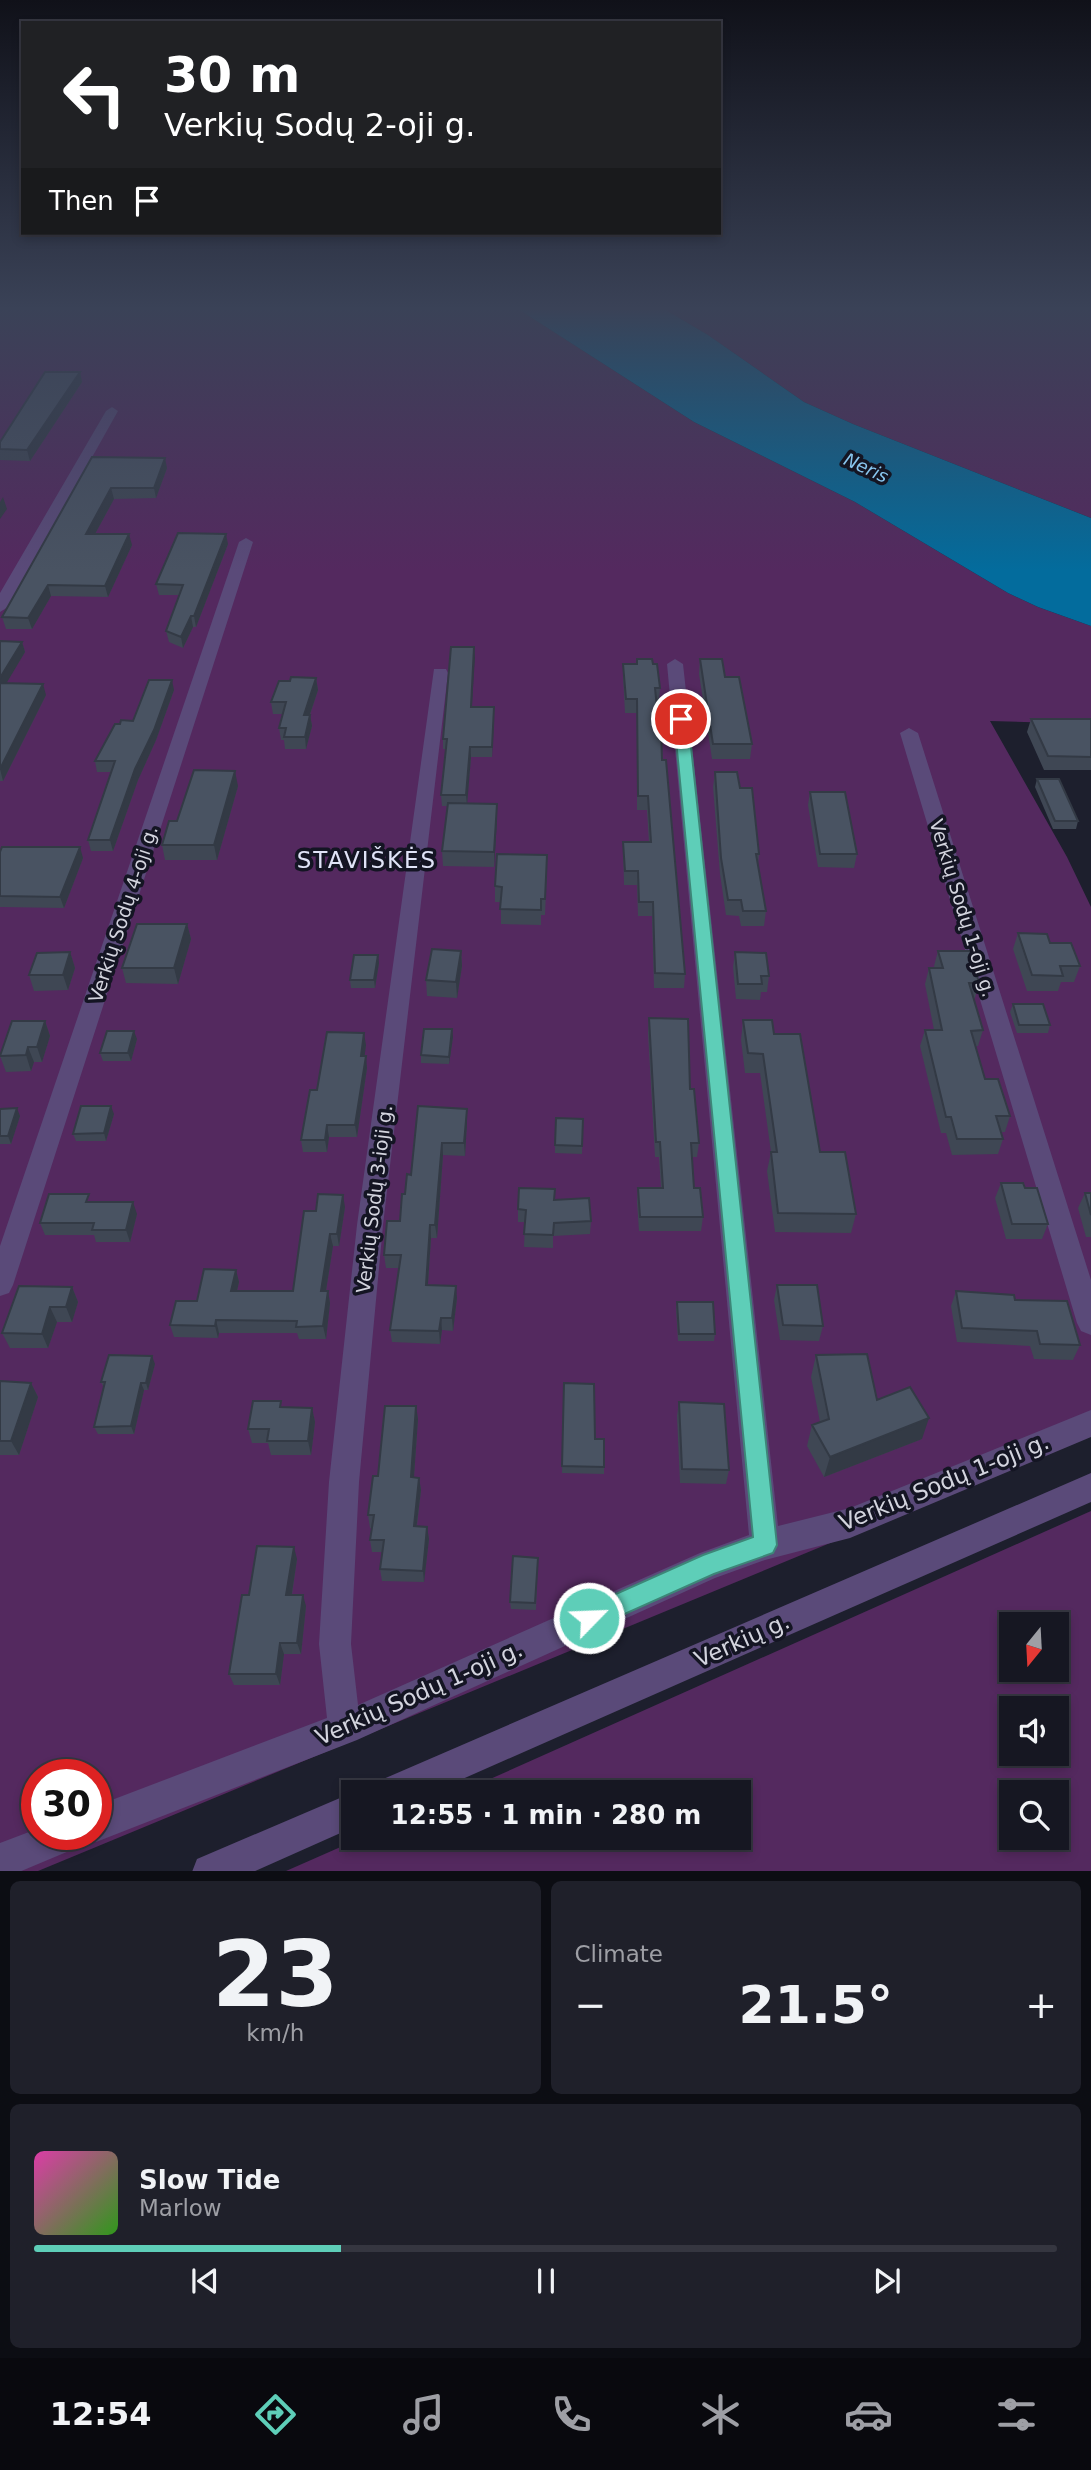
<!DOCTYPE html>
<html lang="en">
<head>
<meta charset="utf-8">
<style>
	body { margin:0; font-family:"DejaVu Sans",sans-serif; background:#1f202a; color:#f1f3f6; height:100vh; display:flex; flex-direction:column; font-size:26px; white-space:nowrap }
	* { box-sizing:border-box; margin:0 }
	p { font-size:23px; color:#9e9fa5 }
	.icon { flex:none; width:38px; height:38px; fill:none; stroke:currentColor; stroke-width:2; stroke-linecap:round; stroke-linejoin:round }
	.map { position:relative; height:1871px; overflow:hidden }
	.side { display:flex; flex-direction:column; gap:10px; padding:10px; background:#0c0d13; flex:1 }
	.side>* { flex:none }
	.top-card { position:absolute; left:21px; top:21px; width:700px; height:214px; border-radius:0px; box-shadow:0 4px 10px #0003,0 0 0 2px #353640; background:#202124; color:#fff; overflow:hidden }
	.needle { width:46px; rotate:198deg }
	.fabs { position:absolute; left:999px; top:1612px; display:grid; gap:14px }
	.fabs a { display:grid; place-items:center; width:70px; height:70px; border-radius:0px; background:#161722; box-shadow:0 4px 10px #0003,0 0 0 2px #353640; font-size:35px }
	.speed { position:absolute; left:21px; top:1759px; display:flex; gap:14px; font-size:35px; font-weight:700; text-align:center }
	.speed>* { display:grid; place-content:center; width:91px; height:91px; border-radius:50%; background:#161722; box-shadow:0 4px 10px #0003,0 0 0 2px #353640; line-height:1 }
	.speed .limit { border:10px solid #d22; background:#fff; color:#111 }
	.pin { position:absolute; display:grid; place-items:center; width:60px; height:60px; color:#fff; margin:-30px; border:4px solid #fff; border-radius:50%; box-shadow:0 2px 7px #0007 }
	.me { position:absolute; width:77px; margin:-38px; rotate:66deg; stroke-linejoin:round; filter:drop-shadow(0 0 5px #0008) }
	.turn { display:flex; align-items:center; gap:24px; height:147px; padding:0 28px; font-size:32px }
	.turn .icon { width:91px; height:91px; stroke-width:2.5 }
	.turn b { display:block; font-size:49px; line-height:60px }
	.then { display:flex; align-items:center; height:66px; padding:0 28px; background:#0003; gap:14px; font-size:26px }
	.big { font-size:52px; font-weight:700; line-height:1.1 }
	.side .widget { flex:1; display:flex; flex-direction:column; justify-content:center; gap:10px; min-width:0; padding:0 24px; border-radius:10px; background:#1f202a }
	.side .dial { align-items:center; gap:0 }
	.dial b { font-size:91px; line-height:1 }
	.song { display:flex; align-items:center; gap:21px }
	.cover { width:84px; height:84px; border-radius:10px; background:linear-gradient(135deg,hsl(320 70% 55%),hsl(110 70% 35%)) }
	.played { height:7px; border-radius:4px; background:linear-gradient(90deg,#5eceb8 30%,#353640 30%) }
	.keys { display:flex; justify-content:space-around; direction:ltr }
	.heat { display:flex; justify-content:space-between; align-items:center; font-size:38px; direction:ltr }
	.side .tiles { flex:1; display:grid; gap:10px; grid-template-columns:1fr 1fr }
	.widget:last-child { grid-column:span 2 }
	.trip { position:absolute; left:341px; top:1780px; width:410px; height:70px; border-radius:0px; background:#161722; box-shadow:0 4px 10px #0003,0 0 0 2px #353640; font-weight:700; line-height:70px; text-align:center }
	.tab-bar { display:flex; height:112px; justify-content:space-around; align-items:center; background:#09090e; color:#9e9fa5 }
	.tab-bar .icon { width:49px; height:49px }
	.tab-bar .active { color:#5eceb8 }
	.tab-bar b { font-size:32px; color:#f1f3f6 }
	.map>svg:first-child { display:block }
	.green { fill:#54295f; fill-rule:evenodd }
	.water { fill:#036c9d }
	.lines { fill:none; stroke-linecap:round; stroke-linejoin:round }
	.street { fill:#5a4a79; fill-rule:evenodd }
	.wall { fill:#3f4754 }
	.shaded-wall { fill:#333a45 }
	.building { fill:#495362; stroke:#333a45; stroke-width:2 }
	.route { fill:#5eceb8; stroke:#3d8678; stroke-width:2 }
	.labels { text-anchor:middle; stroke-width:7; stroke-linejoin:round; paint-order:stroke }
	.far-water-label { font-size:18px; font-style:italic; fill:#89c6ef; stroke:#141523 }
	.street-label { font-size:19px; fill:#d3d4de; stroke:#141523 }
	.quarter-label { font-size:23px; letter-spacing:2px; fill:#e0e3f7; stroke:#141523 }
	.near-street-label { font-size:23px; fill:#d3d4de; stroke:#141523 }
</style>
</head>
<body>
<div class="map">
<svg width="1091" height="1872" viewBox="0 0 1091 1872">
	<rect width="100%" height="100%" fill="#1d1f2d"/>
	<!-- green -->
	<path class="green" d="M0,309H518L694,422L855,502L1008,593L1038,607L1091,626V724L990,721L1067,857L1091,907V1435L38,1871L0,1872ZM37,1774H96V1834H37Z
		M664,309H1091V518L853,424L804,402L708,335Z
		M1091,1511V1871H286L361,1838H738V1792H461ZM1012,1624H1057V1670H1012ZM1012,1708H1057V1754H1012ZM1012,1792H1057V1838H1012Z"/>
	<!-- water -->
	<path class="water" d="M518,309H664L708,335L804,402L853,424L1091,518V626L1038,607L1008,593L855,502L694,422Z"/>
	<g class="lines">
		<!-- street -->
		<path class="street" d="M112,407L118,411L8,607L0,612V593L106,411Z
			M246,538L253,542L13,1285L9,1293L0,1296V1246L239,542Z
			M675,659L683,664L778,1526L850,1508L1091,1410V1437L850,1538L765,1560L715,1578L357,1740L96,1842L85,1837L81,1846L19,1872H0V1843L37,1829V1834H96V1806L327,1718L319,1644L329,1482L357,1225L434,669H446L448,673L383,1225L359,1482L351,1644L358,1705L700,1553L749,1535L667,664Z
			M909,728L918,733L1091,1280V1335L1081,1331L1077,1323L900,733Z
			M1091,1473V1502L433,1792H376L381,1780Z
			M354,1792V1827L253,1872H192L197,1859Z"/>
	</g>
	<!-- wall -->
	<path class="wall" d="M80,372L82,382L30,461L0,460V442Z
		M92,457L167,468L156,498L114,499L95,534L132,545L108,597L51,596L32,629H6L2,617Z
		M228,544L196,627H193L183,648L169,642L166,631L179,595H159L156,584Z
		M0,641L22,642L25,652L6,683L46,695L3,781H0Z
		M474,647L472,707H494V717L492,757H471L467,803L497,804V819L494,867L443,866L442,851L447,806H442L441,795L446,749H443V739Z
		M700,659L725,677L752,744L750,759H712L699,674Z
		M623,664H653L660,688L659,702H657L685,974L684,988H654L652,916H638L637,885H624L623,842H649L647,810H637V713H625L623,677Z
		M316,678L318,690L310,715L312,726L306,749H285L284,740H281L279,728L283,714H273L271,702L290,681Z
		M174,690L156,740L138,780L113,851H91L88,840L111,772H97L95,761L120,724L133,721Z
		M1031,719H1091V770H1044L1027,732Z
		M715,772L740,788L759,854L758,865L766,911L764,926H741L739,916L726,915L720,874L713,787Z
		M1037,779L1078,821L1076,829H1053L1035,787Z
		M238,786L217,860H165L162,845L177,821Z
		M810,792L857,854L854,868L818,867L808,805Z
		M0,852L83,858L64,908L0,907Z
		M547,870L545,915H541V925L501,924V902H495V886Z
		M187,924L191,939L178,984L126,983L122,968Z
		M1018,933L1080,966L1074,982H1061L1058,991H1027L1013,949Z
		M461,951L462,966L457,998L427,996L426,980Z
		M938,951L979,983L975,998H973L983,1030L978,1046H976L985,1079L1010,1116L1005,1132H1001L1003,1139L998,1154L952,1155L946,1133H941L920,1046L925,1030H934L925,984L929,968H935L934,966Z
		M70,952L75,968L68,990L34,991L29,975Z
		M735,952L769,976L767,992H761L760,1000L736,999L733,967Z
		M379,963L375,988H351L350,980Z
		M1013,1004L1050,1025L1048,1033H1017L1010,1012Z
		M649,1018L690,1089L699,1143L697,1157H692L694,1188L703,1217L701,1231H639L637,1202L638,1188H661L659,1157H655L648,1033Z
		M743,1020L774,1034L820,1152L856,1214L851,1233L775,1232L767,1171L771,1152L760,1073H745L741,1040Z
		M45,1021L50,1036L42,1062H34L31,1071L6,1072L0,1056Z
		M453,1037L449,1064L421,1063V1055Z
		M137,1039L131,1061H103L100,1053Z
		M366,1045L364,1056L367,1068L357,1137H329L327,1152H303L301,1140L317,1090Z
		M418,1106L467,1122L465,1156L443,1155L437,1238H431L428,1285L457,1298L453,1331L442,1330L440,1344L392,1342L390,1330L399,1268H386L384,1255L400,1221L411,1175Z
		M0,1109L20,1116L11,1144H0Z
		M114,1114L106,1141H76L73,1134Z
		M583,1119L582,1154L555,1153V1145Z
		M1001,1183L1025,1188L1048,1224L1042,1239H1006L995,1198Z
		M1085,1193H1091V1237H1086L1078,1208Z
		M555,1200L591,1221L590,1234L553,1236V1248L524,1247L525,1222H518V1209Z
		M92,1202L137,1214L130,1242H96L94,1235H45L40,1223Z
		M345,1207L339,1246H333L326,1291H328L330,1303L326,1339H299L297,1333H219L218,1338L174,1337L170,1325L197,1301L236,1270L239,1282L237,1291H293L316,1211Z
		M777,1285L823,1326L819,1341L780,1340L774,1300Z
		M72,1287L78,1302L72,1322H57L48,1348H10L2,1333Z
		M956,1291L1015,1300L1080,1345L1073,1360L1034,1359L1030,1346L957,1342L951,1306Z
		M677,1302L715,1334L714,1341H678L676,1309Z
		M816,1355L877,1400L922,1439L824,1477L807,1446L812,1425L820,1422L811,1377Z
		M155,1364L148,1390H144L134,1434H98L94,1427L104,1388L101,1382Z
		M0,1381L31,1383L38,1397L19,1455H0Z
		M564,1383L595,1439L604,1467V1474L562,1473Z
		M679,1402L729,1470L726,1484L680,1483L677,1416Z
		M416,1406L418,1419L414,1477L419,1478L421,1490L417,1526L427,1527L429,1539L424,1582L382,1581L380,1569L382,1552H372L370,1540L372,1528H370L368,1515Z
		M283,1407L312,1408L315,1422L311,1455H271L268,1443H252L248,1429Z
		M538,1558L536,1610L511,1609L510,1602Z
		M297,1559L292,1595L306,1606L301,1654H284L280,1685H234L229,1674L249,1595Z"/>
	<!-- shaded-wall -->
	<path class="shaded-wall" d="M80,372L82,382L30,461L27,450Z
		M165,458L167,468L156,498L154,488Z
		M111,488L114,499L89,545L86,534Z
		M3,497L7,509L0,519V502Z
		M129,534L132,545L108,597L105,586Z
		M226,534L228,544L196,627L194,616Z
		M48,585L51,596L32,629L28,618Z
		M191,616L193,627L183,648L181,637Z
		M22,642L25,652L0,694V678Z
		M474,647L475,658L471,717V707Z
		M316,678L318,690L306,726L304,715Z
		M172,680L174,690L156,740L138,780L113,851L110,840L135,769Z
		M43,684L46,695L3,781L0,769Z
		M494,707V717L492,757V747Z
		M310,715L312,726L306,749L305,737Z
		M470,747L471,757L467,806L466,795Z
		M235,771L238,786L217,860L214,845Z
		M497,804V819L494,867V852Z
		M80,847L83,858L64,908L60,897Z
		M187,924L191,939L178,984L174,968Z
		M461,951L462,966L457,998L456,982Z
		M70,952L75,968L68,990L63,975Z
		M378,955L379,963L375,988L374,980Z
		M45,1021L50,1036L42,1062L37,1047Z
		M452,1029L453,1037L449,1064V1057Z
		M134,1031L137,1039L131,1061L128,1053Z
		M364,1033L366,1045L363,1068L361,1056Z
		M28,1047L34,1062L31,1071L26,1055Z
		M366,1056L367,1068L357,1137L355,1125Z
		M111,1106L114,1114L106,1141L104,1133Z
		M17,1108L20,1116L11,1144L8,1136Z
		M467,1109V1122L465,1156L464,1143Z
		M327,1125L329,1137L327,1152L325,1140Z
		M442,1143L443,1155L437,1238L435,1225Z
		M343,1195L345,1207L339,1246L337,1234Z
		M133,1202L137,1214L130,1242L126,1230Z
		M430,1225L431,1238L427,1297L426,1285Z
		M330,1234L333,1246L324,1303L321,1291Z
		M236,1270L239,1282L234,1304L231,1291Z
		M456,1286L457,1298L453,1331L452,1318Z
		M72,1287L78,1302L72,1322L66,1307Z
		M328,1291L330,1303L326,1339L323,1326Z
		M50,1307L57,1322L48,1348L42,1334Z
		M441,1318L442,1330L440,1344L439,1331Z
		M216,1320L219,1333L218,1338L215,1326Z
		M152,1356L155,1364L148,1390L146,1383Z
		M31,1383L38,1397L19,1455L11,1441Z
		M141,1383L144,1390L134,1434L131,1426Z
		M416,1406L418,1419L413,1490L411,1477Z
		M312,1408L315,1422L311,1455L308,1441Z
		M929,1418L922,1439L824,1477L830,1457Z
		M419,1478L421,1490L415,1539L414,1526Z
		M427,1527L429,1539L424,1582L423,1571Z
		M294,1547L297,1559L290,1606L286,1595Z
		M303,1595L306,1606L301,1654L297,1643Z
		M280,1643L284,1654L280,1685L276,1674Z"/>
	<!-- building -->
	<path class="building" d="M45,372H80L27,450L0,449V442Z
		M92,457L165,458L154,488H111L86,534H129L105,586L48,585L28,618L2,617Z
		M178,533L226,534L194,616H191L181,637L166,631L183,585L156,584Z
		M0,641L22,642L0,678Z
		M451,647H474L471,707H494L492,747H470L466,795H441L447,739H443Z
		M637,659H652L653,664H657L660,688H655L659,727H661L662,760H666L685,974L655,973L653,902H639L638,871H625L623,842H651L648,796H638L637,699H626L623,664H637Z
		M700,659H722L725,677H739L752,744H713Z
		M291,677L316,678L304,715H310L305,737H284L286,728H279L286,702H271L279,681H290Z
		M149,680H172L154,730L135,769L110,840H88L115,761H95L115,724H120L121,720L133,721Z
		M0,683L43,684L0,769Z
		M1031,719H1091V757L1048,756Z
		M194,770L235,771L214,845H162L169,821H177Z
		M715,772H737L740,788H752L759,854H756L766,911H743L741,900H728L721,858Z
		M1037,779H1059L1078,821H1055Z
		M810,792H845L857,854H820Z
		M448,803L497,804L494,852L442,851Z
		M2,847H80L60,897L0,896V852Z
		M497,854L547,855L545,899H541V910L500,909L502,887L495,886Z
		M137,924H187L174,968H122Z
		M1018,933L1047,934L1050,943H1071L1080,966H1060L1063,976L1032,975Z
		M432,949L461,951L456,982L426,980Z
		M938,951H970L979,983H969L983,1030L971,1031L985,1079H998L1010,1116H996L1003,1139H957L951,1117H946L925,1030H942L929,968H943Z
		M70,952L63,975H29L37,953Z
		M735,952L766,953L769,976H761L762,984H738Z
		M354,955H378L374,980H350Z
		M1013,1004H1043L1050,1025H1019Z
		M649,1018L688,1019L690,1089H694L699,1143H691L694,1188H700L703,1217H640L638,1188H663L660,1142H656Z
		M743,1020H772L774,1034H800L820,1152H845L856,1214L778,1213L771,1152H777L763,1054L748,1053Z
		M12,1021H45L37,1047H28L26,1055L0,1056Z
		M424,1029H452L449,1057L421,1055Z
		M107,1031H134L128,1053H100Z
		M327,1032L364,1033L361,1056H366L355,1125H327L325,1140H301L310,1090H317Z
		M81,1106H111L104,1133L73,1134Z
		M418,1106L467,1109L464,1143H442L435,1225H430L426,1285L456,1286L452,1318H441L439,1331L390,1330L401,1255H384L387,1221H400L402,1194H405L407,1174L411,1175Z
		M17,1108L8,1136H0V1109Z
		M556,1118L583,1119L582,1146L555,1145Z
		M1001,1183H1023L1025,1188H1037L1048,1224H1012Z
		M519,1188L555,1189L554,1200L589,1198L591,1221L554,1223L553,1235L524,1234L526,1210L518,1209Z
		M1085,1193H1091V1215Z
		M49,1194H89L86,1202H133L126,1230H92L94,1223H40Z
		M318,1194L343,1195L337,1234H330L321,1291H328L323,1326L296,1327L297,1321L216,1320L215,1326L170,1325L176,1301H197L204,1269L236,1270L231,1291H293L304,1211H316Z
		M777,1285H817L823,1326L783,1325Z
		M19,1286L72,1287L66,1307H50L42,1334L2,1333Z
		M956,1291L1014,1295L1015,1300L1067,1301L1080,1345L1040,1344L1037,1331L962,1328Z
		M677,1302H713L715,1334H679Z
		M867,1354L877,1400L910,1387L929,1418L830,1457L812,1425L829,1419L816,1355Z
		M109,1355L152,1356L146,1383H141L131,1426L94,1427L105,1382H101Z
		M0,1381L31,1383L11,1441H0Z
		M564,1383L594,1384L595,1439H604V1467L562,1466Z
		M253,1401H281L280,1407L312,1408L308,1441H267L269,1429H248Z
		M679,1402L724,1404L729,1470L682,1469Z
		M385,1406H416L411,1477L419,1478L414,1526L427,1527L423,1571L380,1569L384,1540H370L374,1515H368L373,1476H378Z
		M257,1546L294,1547L286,1595H303L297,1643H280L276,1674H229L242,1595H249Z
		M513,1556L538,1558L535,1603L510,1602Z"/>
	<!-- sky -->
	<linearGradient id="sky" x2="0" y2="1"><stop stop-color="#101119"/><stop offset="0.54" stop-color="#3a4257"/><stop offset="1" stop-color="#3a4257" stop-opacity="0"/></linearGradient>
	<rect width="1091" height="571" fill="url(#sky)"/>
	<!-- route -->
	<path class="route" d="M681,715L688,719L777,1545L773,1553L714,1574L589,1630L580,1627L577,1618L580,1610L703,1555L753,1537L674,719Z"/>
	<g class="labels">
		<!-- far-water labels -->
		<g class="far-water-label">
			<text transform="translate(866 468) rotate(25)" y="6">Neris</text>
		</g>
		<!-- street labels -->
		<g class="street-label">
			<text transform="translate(963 908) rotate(73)" y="7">Verkių Sodų 1-oji g.</text>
			<text transform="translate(123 914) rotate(-72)" y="7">Verkių Sodų 4-oji g.</text>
			<text transform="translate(374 1199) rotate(-83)" y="7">Verkių Sodų 3-ioji g.</text>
		</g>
		<!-- quarter labels -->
		<g class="quarter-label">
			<text x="367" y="868">STAVIŠKĖS</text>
		</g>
		<!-- near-street labels -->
		<g class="near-street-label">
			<text transform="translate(944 1482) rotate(-22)" y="8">Verkių Sodų 1-oji g.</text>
			<text transform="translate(742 1640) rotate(-24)" y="8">Verkių g.</text>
			<text transform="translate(419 1693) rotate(-24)" y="8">Verkių Sodų 1-oji g.</text>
		</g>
	</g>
</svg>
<div class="fabs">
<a><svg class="needle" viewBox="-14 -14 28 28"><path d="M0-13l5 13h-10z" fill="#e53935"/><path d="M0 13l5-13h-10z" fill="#9e9fa5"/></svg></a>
<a><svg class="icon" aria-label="sound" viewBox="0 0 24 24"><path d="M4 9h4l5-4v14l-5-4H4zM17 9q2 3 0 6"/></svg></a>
<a><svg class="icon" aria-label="search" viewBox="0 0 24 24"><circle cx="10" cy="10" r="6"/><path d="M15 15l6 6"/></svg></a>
</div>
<div class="speed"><div class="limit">30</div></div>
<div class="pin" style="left:681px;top:719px;background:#d93025"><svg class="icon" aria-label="arrive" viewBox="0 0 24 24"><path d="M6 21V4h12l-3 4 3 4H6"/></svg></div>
<svg class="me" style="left:589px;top:1618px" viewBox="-20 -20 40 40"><circle r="17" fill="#5eceb8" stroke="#fff" stroke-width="3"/><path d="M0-11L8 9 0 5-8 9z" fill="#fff"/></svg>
<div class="trip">12:55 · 1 min · 280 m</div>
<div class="top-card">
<div class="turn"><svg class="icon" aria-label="left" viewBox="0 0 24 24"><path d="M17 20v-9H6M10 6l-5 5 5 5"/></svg><div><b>30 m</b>Verkių Sodų 2-oji g.</div></div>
<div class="then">Then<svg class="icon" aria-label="arrive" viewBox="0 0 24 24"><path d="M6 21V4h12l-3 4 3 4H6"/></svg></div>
</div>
</div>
<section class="side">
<div class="tiles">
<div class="widget dial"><b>23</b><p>km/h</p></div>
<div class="widget"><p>Climate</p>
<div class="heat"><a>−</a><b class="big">21.5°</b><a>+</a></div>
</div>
<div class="widget">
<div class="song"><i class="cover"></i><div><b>Slow Tide</b><p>Marlow</p></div></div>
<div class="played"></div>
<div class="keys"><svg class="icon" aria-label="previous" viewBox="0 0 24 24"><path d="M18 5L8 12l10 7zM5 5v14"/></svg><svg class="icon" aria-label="pause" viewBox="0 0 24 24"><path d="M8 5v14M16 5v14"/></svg><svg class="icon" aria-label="next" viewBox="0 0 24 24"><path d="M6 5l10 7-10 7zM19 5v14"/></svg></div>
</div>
</div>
</section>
<nav class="tab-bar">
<b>12:54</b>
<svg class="icon active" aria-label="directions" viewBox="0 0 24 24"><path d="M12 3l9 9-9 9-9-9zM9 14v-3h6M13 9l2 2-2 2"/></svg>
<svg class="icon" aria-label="music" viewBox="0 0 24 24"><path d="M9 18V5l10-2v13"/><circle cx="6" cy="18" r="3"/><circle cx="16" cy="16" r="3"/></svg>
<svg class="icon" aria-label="phone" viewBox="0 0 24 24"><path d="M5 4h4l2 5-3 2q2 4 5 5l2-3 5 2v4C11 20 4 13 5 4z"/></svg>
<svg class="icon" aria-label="climate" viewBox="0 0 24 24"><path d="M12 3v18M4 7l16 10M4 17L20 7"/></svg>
<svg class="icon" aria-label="car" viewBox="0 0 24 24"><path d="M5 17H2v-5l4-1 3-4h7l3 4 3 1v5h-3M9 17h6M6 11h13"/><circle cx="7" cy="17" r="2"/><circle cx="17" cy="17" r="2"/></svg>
<svg class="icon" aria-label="filters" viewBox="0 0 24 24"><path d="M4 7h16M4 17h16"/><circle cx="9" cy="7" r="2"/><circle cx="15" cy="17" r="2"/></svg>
</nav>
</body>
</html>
